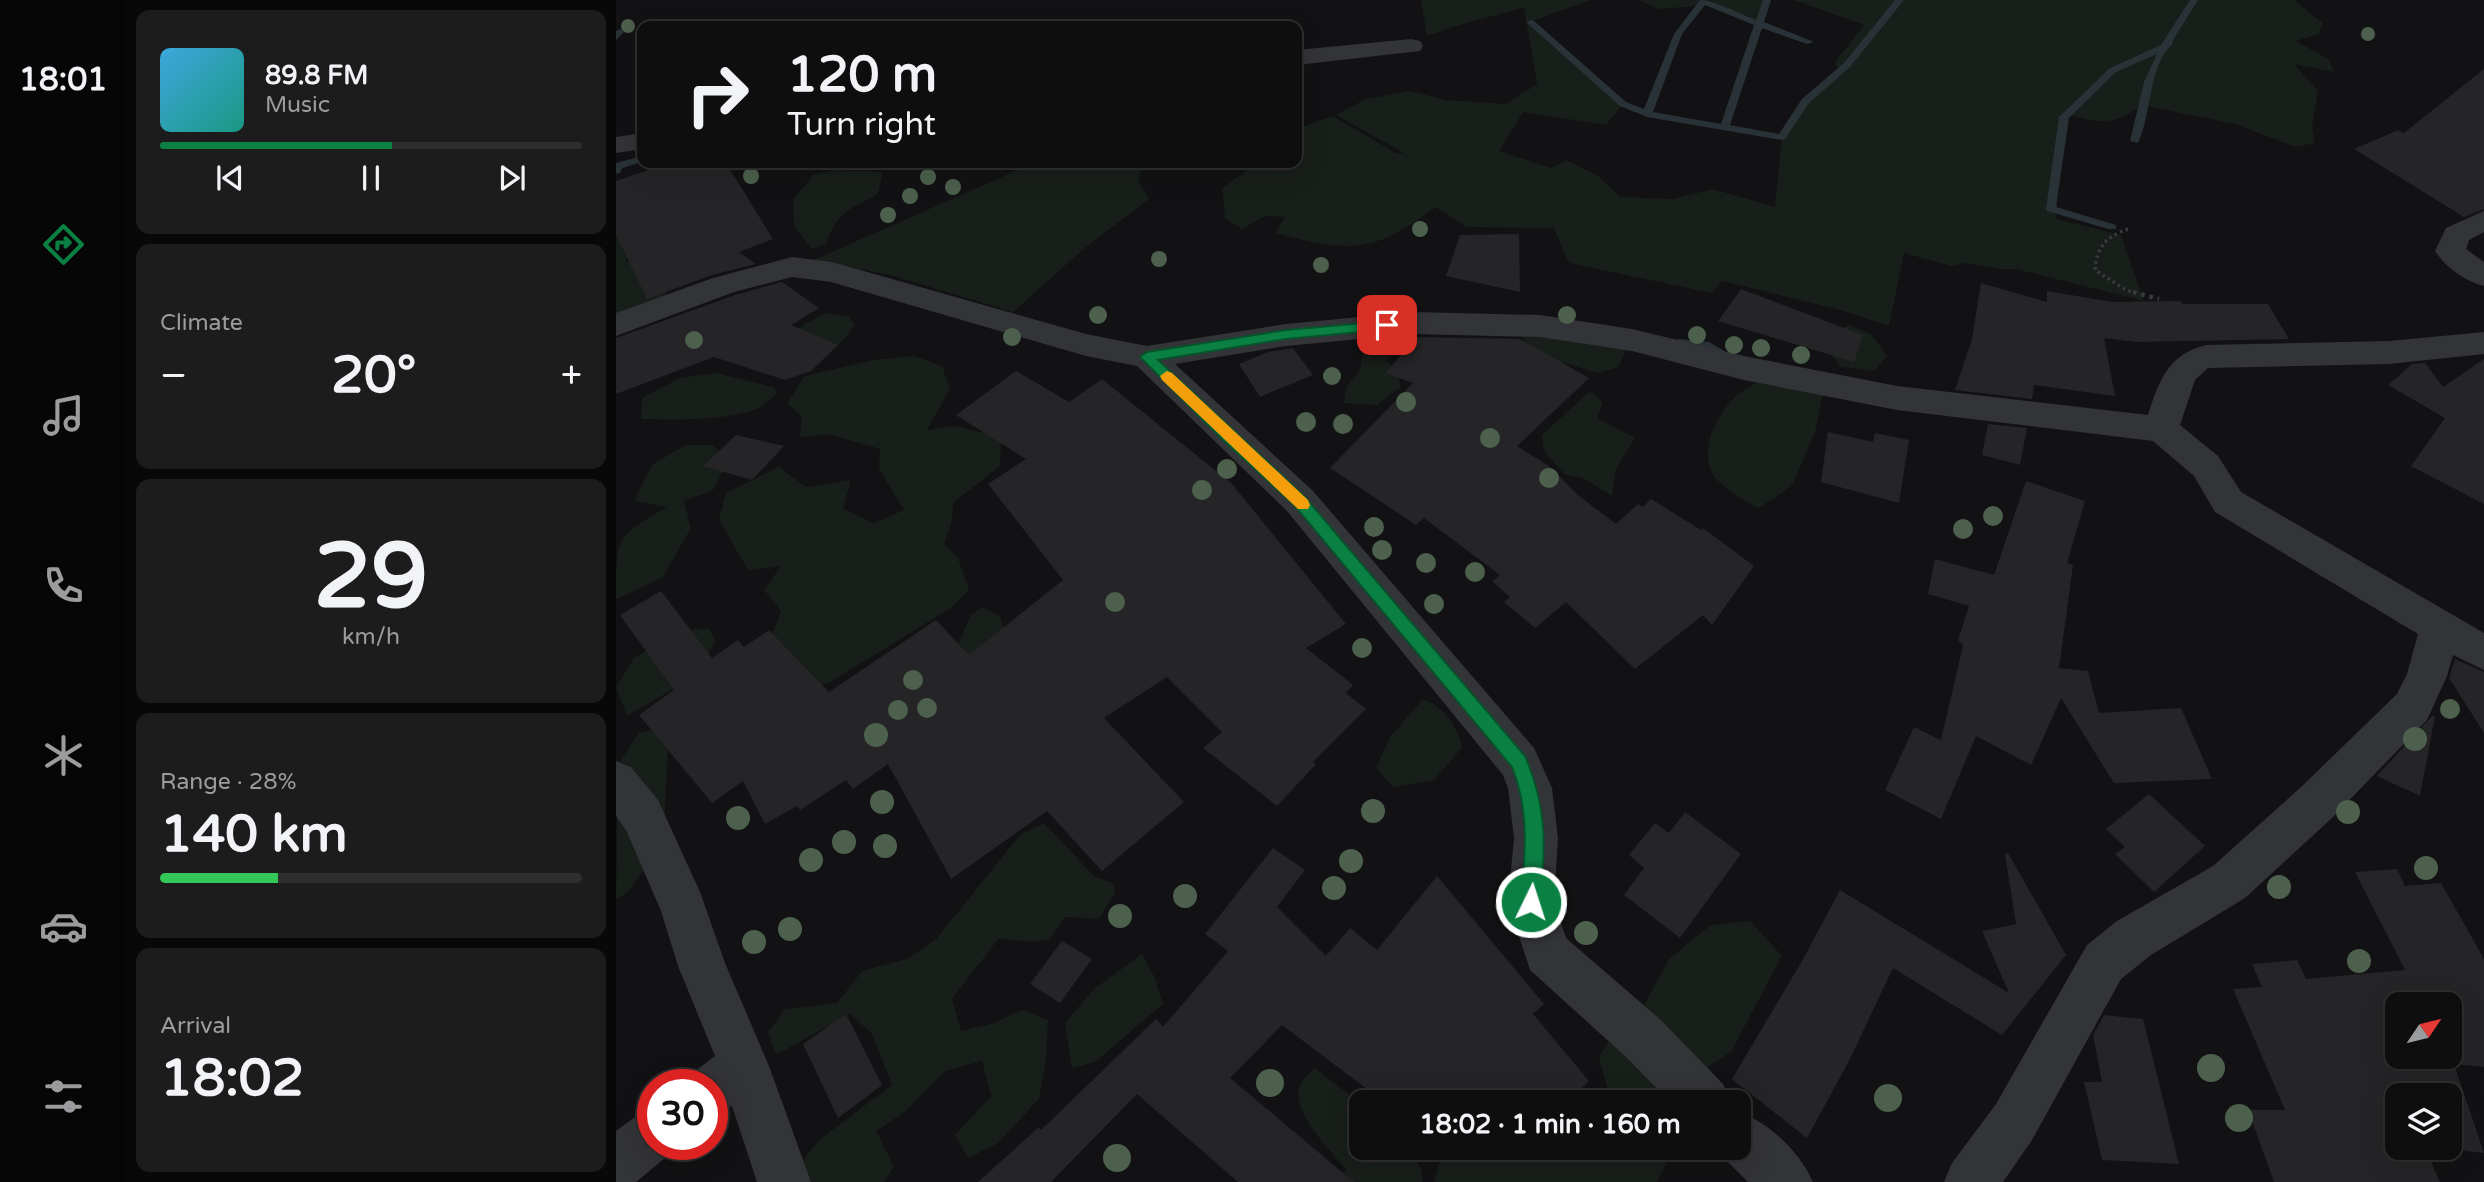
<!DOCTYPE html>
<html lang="en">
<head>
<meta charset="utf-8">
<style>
	body { margin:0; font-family:"Varela Round",sans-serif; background:#1c1c1d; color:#f1f3f6; height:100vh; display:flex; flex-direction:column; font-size:26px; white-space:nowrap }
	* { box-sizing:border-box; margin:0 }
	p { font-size:23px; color:#9b9c9e }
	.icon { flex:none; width:38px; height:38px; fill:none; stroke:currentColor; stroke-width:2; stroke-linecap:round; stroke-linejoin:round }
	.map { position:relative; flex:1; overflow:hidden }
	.details { display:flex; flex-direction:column; gap:10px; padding:10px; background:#080808; width:490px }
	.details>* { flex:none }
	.guide { position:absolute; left:21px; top:21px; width:665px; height:147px; border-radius:14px; box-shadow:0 7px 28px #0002,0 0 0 2px #2e2e2f; background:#0e0e0f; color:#f1f3f6; overflow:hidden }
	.needle { width:46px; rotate:55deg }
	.fabs { position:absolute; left:1769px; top:992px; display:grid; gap:14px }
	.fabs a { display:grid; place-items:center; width:77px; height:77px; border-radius:14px; background:#0e0e0f; box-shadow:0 7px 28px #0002,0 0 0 2px #2e2e2f; font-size:35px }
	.speed { position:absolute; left:21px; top:1069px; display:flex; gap:14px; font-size:35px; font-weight:700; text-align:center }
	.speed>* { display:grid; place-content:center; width:91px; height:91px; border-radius:50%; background:#0e0e0f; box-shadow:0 7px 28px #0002,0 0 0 2px #2e2e2f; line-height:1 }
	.speed .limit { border:10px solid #d22; background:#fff; color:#111 }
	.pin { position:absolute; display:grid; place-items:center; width:60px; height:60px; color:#fff; margin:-30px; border-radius:14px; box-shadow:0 4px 10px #0006 }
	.me { position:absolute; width:77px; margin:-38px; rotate:4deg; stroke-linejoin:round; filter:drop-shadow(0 0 5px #0008) }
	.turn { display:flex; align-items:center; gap:24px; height:147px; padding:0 35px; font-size:32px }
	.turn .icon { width:91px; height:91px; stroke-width:2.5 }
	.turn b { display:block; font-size:49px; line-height:60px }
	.big { font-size:52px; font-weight:700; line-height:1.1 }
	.details .tile { flex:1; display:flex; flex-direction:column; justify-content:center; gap:10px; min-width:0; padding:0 24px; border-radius:14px; background:#1c1c1d }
	.details .dial { align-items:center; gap:0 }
	.dial b { font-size:91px; line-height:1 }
	.song { display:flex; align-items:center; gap:21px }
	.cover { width:84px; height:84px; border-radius:10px; background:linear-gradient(135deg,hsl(200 70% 55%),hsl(170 70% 35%)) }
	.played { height:7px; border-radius:4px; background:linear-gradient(90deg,#0b8043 55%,#2e2e2f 55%) }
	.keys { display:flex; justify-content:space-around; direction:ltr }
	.heat { display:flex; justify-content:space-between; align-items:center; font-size:38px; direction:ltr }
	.charge { height:10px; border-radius:5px; background:linear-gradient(90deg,#34c759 28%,#2e2e2f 0) }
	.trip { position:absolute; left:733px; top:1090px; width:402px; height:70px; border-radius:14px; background:#0e0e0f; box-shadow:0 7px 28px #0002,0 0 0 2px #2e2e2f; font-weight:700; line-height:70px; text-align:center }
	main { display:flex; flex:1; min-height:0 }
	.tabs { display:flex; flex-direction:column; width:126px; justify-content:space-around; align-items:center; background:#060606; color:#9b9c9e }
	.tabs .icon { width:49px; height:49px }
	.tabs .current { color:#0b8043 }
	.tabs b { font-size:32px; color:#f1f3f6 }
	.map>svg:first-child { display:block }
	.green { fill:#181e19 }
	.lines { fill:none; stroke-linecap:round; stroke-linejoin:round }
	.stream { fill:#293237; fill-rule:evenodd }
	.building { fill:#252528; fill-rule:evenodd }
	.path-far1 { stroke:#393b3f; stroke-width:3.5; stroke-dasharray:2.5 3.5; stroke-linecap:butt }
	.path { stroke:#393b3f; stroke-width:4.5; stroke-dasharray:3.5 5; stroke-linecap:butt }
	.street { fill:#333438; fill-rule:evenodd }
	.tree { fill:#4c604d }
	.route { fill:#0b8043; stroke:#07532c; stroke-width:2 }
	.slow { fill:#f59e0b }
</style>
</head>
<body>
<main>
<nav class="tabs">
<b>18:01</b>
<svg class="icon current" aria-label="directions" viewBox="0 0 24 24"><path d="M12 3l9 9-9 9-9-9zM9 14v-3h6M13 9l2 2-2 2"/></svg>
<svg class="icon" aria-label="music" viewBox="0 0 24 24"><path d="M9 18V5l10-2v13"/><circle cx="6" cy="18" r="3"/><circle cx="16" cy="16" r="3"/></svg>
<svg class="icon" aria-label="phone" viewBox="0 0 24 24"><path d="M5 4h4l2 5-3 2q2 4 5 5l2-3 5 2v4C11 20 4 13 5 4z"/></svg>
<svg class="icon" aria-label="climate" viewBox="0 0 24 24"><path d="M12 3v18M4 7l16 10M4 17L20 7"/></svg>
<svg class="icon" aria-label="car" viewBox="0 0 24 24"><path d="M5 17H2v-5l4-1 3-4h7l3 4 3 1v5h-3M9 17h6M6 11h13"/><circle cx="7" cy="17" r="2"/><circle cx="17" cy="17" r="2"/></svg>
<svg class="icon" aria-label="filters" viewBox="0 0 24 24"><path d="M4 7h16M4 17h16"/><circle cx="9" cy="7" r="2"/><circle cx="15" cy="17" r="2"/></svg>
</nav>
<section class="details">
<div class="tile">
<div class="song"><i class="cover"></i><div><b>89.8 FM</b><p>Music</p></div></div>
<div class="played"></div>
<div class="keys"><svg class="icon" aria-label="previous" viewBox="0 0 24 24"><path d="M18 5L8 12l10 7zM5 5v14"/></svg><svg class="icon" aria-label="pause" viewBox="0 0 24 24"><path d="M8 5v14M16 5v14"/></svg><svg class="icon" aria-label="next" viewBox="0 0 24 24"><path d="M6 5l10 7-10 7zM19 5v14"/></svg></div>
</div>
<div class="tile"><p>Climate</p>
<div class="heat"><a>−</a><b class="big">20°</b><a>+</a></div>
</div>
<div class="tile dial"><b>29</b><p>km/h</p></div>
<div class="tile"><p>Range · 28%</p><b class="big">140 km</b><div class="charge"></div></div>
<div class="tile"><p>Arrival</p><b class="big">18:02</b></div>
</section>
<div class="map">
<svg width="1868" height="1182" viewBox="0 0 1868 1182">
	<rect width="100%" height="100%" fill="#121214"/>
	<!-- green -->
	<path class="green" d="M805,0H974L914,22L1007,104L990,125L907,112L883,151L935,168L950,160L982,176L1004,197L1056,199L1097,189L1159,207L1166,137L1189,101L1223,71L1219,62L1248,25L1178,0H1678L1707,23L1703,34L1680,41L1712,59L1718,72L1678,64L1702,91L1696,127L1699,143L1680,147L1619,124L1526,105C1492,129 1487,122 1448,114L1440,219L1505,235L1528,301L1400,269H1384L1351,263L1335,266L1288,253L1273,326L1221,309L1106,281L1096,293L953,263L938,228L851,227L819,207C759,255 730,252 659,233L669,217L649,216L626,229L609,218L606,188L631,171L634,163H681V129L717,116L780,153H788L720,115L750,99L794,91L830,100L890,104L921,84L908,7C876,17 842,24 811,36Z
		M1023,0H1151L1143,22L1102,9L1088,1L1084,6L1042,9Z
		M417,163H528L522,180L533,199L470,247L397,312L274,275L198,260Z
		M219,170L267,172L262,194C233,210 221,211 210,244L196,249L178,226L177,200L197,175Z
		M0,202L11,252L10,260L53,296L0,319Z
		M210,313L232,316L239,325L223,345L204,355L165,342L189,324Z
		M991,324L1015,340L1002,367L982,373L910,352L906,332H961Z
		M1233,325L1255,334L1271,356L1258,371L1225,367L1209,347L1213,335Z
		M784,338L786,344L771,360L781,372L785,387L761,405L728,403L730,387L743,372L750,340Z
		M298,356L326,366L334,389L311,430L338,426L385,437L384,466L337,503L336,520L328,544L342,558L353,590L335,608L213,683L161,691L151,649L165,611L148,590L165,566L132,570L103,520L110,493L163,467L190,487L235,480L227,509L258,523L288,510L263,469L264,449L213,434L184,437L186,417L171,403L189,376L257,360Z
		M99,373L157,387L162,393C156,397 151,404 145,407C115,421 57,420 25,419L26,398L64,378Z
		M1146,379L1207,393L1199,432L1178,482L1165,494L1142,508C1130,502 1105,487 1098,476C1082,451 1100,416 1119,397C1126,390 1138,385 1146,379Z
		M974,391L987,402L981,418L1019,438L1000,469L996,496L967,478L948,474L928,451L926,435Z
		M69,445H96L112,461L97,490L68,501L75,528L46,578L0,599C0,535 0,537 51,507L18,501L36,465Z
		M366,607L384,616L392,643L314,671L336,660L354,616Z
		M93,628L99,641L81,675L11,716L0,687L18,658L62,632Z
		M807,699C827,707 843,726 846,748L818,780L777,787L760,768L774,737Z
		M53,727L47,845L10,894L0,899L2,764L23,733Z
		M428,823L479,877L497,883L499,893L483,919L449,917L433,940L414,942L383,938L336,999L345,1031L378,1023L406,1010L432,1020L430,1060L423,1099L382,1143L352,1158L339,1135L375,1096L366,1061L329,1071L290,1111L260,1131L278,1167L268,1182H180L175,1176L203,1140L276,1085L256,1034L234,1014L160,1055L152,1032L169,1009L221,1003L246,971L291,959L320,939L404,835Z
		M1134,921L1166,956L1115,1052L1088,1069L1051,1044L1028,1005L1053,959L1095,925Z
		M526,954L539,978L547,1004L479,1062L456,1068L449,1023L478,989Z
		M995,1038L1047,1072L1046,1102H995L983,1057Z
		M699,1068L745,1104L746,1148H791L805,1168L807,1182H724L730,1169C714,1150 668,1106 687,1080C690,1076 695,1072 699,1068Z
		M828,1148H867L881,1157L924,1154L956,1148H1057L1041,1182H818Z"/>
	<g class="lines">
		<!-- stream -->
		<path class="stream" d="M1084,0C1097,0 1125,14 1140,20L1147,0H1155L1148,22L1198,42L1191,44L1146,28L1114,125L1163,134L1186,99L1228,63L1279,0H1288L1234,67L1193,103L1169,139L1166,140L1031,117L1004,106L910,22L917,20L1010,102L1028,109L1058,34ZM1089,5L1138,25L1105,124L1037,112L1066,34Z
			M1574,0H1582L1557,40L1556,45C1533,64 1535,117 1522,143L1514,141L1528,82L1541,54L1500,72L1453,118L1440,207L1500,225V229H1492L1431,211L1430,209L1443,117L1494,68L1545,45Z
			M4,29L8,32L0,40V31Z
			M26,156V162L6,168L4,173L0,174V163Z
			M1063,339L1093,342L1117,356L1111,360L1087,349L1059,346V340Z"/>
	</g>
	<!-- building -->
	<path class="building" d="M1868,69V209L1848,217L1738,149L1782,130L1788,133Z
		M53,163H110L157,239L123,252L140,264L96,275L31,299L0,235V181Z
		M903,234L904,292L830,276L844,235Z
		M166,282L203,308L175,325L222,345L195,371L169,380L98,357L0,394V338L119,295Z
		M1365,283L1431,302V291L1497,302L1564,301L1566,304H1652L1673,339L1520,342L1488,338L1499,396L1418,385L1416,399L1339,390L1356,339Z
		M1125,289L1247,335L1238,362L1102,321Z
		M799,337L904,339L973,378L901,446L933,466L963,496L1000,524L1022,504L1027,507L1035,499L1085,530L1087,528L1138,566L1096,625L1087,615L1019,669L950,602L919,628L888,602L894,597L876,581L884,575L808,518L800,525L714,468L797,383L770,373Z
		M677,348L697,375L644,397L623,364L652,352Z
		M1868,359V504L1795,466L1829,418L1772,385L1796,364L1809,363L1827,387Z
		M400,371L453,402L486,379L616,484L730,624L690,648L737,685L730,693L750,709L697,762L700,764L661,806L587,748L606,732L551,677L488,718L568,802L486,871L431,811L335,879L272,764L237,789L230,780L184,810L181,806L149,824L127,781L96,803L23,715L58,690L4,615L45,591L96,658L122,640L128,647L153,630L213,692L320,620L353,655L447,580L372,484L410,459L340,415Z
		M1372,424L1411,428L1404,465L1366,455Z
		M1212,432L1257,442L1259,433L1293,440L1283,503L1205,482Z
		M120,435L168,446L136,480L87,466Z
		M1410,481L1469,501L1451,563L1457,565L1443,668L1472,671L1483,713L1565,708L1596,779L1498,783L1445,698L1415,765L1360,736L1325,819L1269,790L1298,727L1325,740L1347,645L1342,640L1353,606L1312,594L1319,559L1378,575Z
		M1839,659L1868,672V733L1833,678Z
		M1816,716H1819L1804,796L1761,776Z
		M1533,794L1589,846L1538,892L1499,854L1509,847L1490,829Z
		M1069,812L1125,854L1064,938L1008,895L1028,868L1013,855L1039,823L1053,833Z
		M657,848L689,870L661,907L710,956L734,928L761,950L821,876L928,1004L917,1014L973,1081L952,1102H768L666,1025L614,1078L738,1182H622L521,1094L435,1182H362L423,1127L425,1130L540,1019L547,1027L612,951L589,934Z
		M1392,853L1450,955L1386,1035L1277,968L1234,1059L1191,1138L1116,1079L1186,961L1224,890L1393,993L1366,931L1400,924L1389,854Z
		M1781,869L1789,886L1825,883L1868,959V1067L1838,1064L1868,1153L1826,1148H1834V1096H1782V1148H1809L1824,1182H1658L1632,1110H1669L1617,989L1646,987L1636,964L1681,960L1690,979L1789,970L1739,872ZM1782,1004H1834V1057H1782Z
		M446,941L476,959L444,1003L414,984Z
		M230,1014L266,1085L222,1118L187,1044Z
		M1488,1015L1527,1019L1563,1164L1486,1160L1468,1082H1486L1477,1035Z"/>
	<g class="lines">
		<!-- path-far1 -->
		<path class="path-far1" d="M1512,229C1490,237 1481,246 1479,270L1510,290L1523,294"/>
		<!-- path -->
		<path class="path" d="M1517,292L1543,299"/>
		<!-- street -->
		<path class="street" d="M795,39L804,41L807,46L804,51L681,65V50Z
			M26,133V149L0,153V137Z
			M1868,211V232L1853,240L1850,249L1868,262V286C1849,281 1830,268 1819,251L1830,228Z
			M176,257L216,262L470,334L531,346L670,324L797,312L924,315L1016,329L1128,356L1281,386L1532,415C1544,378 1552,355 1590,345L1773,341L1868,332V354L1773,364L1592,368L1579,380L1564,425L1602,456L1625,492L1868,633V670L1837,655L1831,676L1811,720L1716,818L1629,898L1535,955L1505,979L1416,1140L1387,1182H1328L1336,1163L1380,1104L1471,945L1501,921L1597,866L1684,788L1781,694L1791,674L1802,634L1599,512L1578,476L1537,441L1281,410L1128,380L1016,351L924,337L797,334L670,346L559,364L697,491L918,748L936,788L942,838L938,902L950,938L1046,1021L1107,1084L1115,1102H1054L1010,1057L914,970L892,902L898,838L892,788L887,775L671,511L521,366L470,356L215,282L176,277L118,292L0,336V313L97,278Z
			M0,761L15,767L42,800L84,892L109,963L153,1066L195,1182H141L116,1106L96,1115V1085H73L78,1072L99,1056L62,966L45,911L10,830L0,816Z
			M37,1109V1144H59L55,1153L20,1182H0V1131L19,1117Z
			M1124,1112C1154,1124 1184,1152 1197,1182H1132L1106,1156L1102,1148H1124Z"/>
	</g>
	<!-- trees -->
	<g class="tree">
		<circle cx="12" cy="26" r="7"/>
		<circle cx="1752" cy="34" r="7"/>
		<circle cx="135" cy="176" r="8"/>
		<circle cx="312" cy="177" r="8"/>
		<circle cx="337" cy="187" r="8"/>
		<circle cx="294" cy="196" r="8"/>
		<circle cx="272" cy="215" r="8"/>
		<circle cx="804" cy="229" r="8"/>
		<circle cx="543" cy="259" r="8"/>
		<circle cx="705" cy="265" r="8"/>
		<circle cx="482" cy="315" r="9"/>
		<circle cx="951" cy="315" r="9"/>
		<circle cx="1081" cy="335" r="9"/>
		<circle cx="396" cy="337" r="9"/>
		<circle cx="78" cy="340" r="9"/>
		<circle cx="1118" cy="345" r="9"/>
		<circle cx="1145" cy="348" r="9"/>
		<circle cx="1185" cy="355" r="9"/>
		<circle cx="716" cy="376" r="9"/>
		<circle cx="790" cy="402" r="10"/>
		<circle cx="690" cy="422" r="10"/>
		<circle cx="727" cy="424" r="10"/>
		<circle cx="874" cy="438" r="10"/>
		<circle cx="611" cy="469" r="10"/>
		<circle cx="933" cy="478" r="10"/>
		<circle cx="586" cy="490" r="10"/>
		<circle cx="1377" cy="516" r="10"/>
		<circle cx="758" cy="527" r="10"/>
		<circle cx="1347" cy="529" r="10"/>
		<circle cx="766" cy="550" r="10"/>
		<circle cx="810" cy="563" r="10"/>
		<circle cx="859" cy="572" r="10"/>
		<circle cx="499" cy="602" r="10"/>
		<circle cx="818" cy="604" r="10"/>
		<circle cx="746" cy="648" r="10"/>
		<circle cx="297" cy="680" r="10"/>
		<circle cx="311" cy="708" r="10"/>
		<circle cx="1834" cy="709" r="10"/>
		<circle cx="282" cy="710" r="10"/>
		<circle cx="260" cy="735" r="12"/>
		<circle cx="1799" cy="739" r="12"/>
		<circle cx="266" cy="802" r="12"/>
		<circle cx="757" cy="811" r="12"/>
		<circle cx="1732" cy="812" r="12"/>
		<circle cx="122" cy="818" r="12"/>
		<circle cx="228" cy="842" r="12"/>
		<circle cx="269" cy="846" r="12"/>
		<circle cx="195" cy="860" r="12"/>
		<circle cx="735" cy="861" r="12"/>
		<circle cx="1810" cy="868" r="12"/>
		<circle cx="1663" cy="887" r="12"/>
		<circle cx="718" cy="888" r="12"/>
		<circle cx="569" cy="896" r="12"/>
		<circle cx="504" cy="916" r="12"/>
		<circle cx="174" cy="929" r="12"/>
		<circle cx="970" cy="933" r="12"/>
		<circle cx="138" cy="942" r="12"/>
		<circle cx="1743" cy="961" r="12"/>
		<circle cx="1595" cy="1068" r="14"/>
		<circle cx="654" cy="1083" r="14"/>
		<circle cx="1272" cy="1098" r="14"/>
		<circle cx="1623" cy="1118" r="14"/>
		<circle cx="501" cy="1158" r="14"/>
	</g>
	<!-- route -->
	<path class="route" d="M771,321L776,322V329L670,339L542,360L689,497L909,756C932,809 929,846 925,902L922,909L915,912L908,909L905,902C909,856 914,811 896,767L678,505L607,440L524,357L531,352L670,330Z"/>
	<!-- slow -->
	<path class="slow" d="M551,371L556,373L692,500L694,505L692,509H682L546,380L544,376Z"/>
</svg>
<div class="fabs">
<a><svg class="needle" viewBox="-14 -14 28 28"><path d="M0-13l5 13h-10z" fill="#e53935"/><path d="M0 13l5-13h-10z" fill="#9b9c9e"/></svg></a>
<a><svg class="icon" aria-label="layers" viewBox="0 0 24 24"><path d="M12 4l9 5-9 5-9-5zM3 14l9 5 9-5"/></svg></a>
</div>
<div class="speed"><div class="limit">30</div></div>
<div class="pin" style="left:771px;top:325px;background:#d93025"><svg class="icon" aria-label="arrive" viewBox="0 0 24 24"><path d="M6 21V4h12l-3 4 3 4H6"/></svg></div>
<svg class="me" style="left:915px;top:902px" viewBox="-20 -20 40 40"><circle r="17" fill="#0b8043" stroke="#fff" stroke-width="3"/><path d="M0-11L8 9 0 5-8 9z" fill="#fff"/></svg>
<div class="trip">18:02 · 1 min · 160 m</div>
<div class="guide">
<div class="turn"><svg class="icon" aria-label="right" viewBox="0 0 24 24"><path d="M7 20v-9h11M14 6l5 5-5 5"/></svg><div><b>120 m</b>Turn right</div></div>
</div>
</div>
</main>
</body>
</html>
